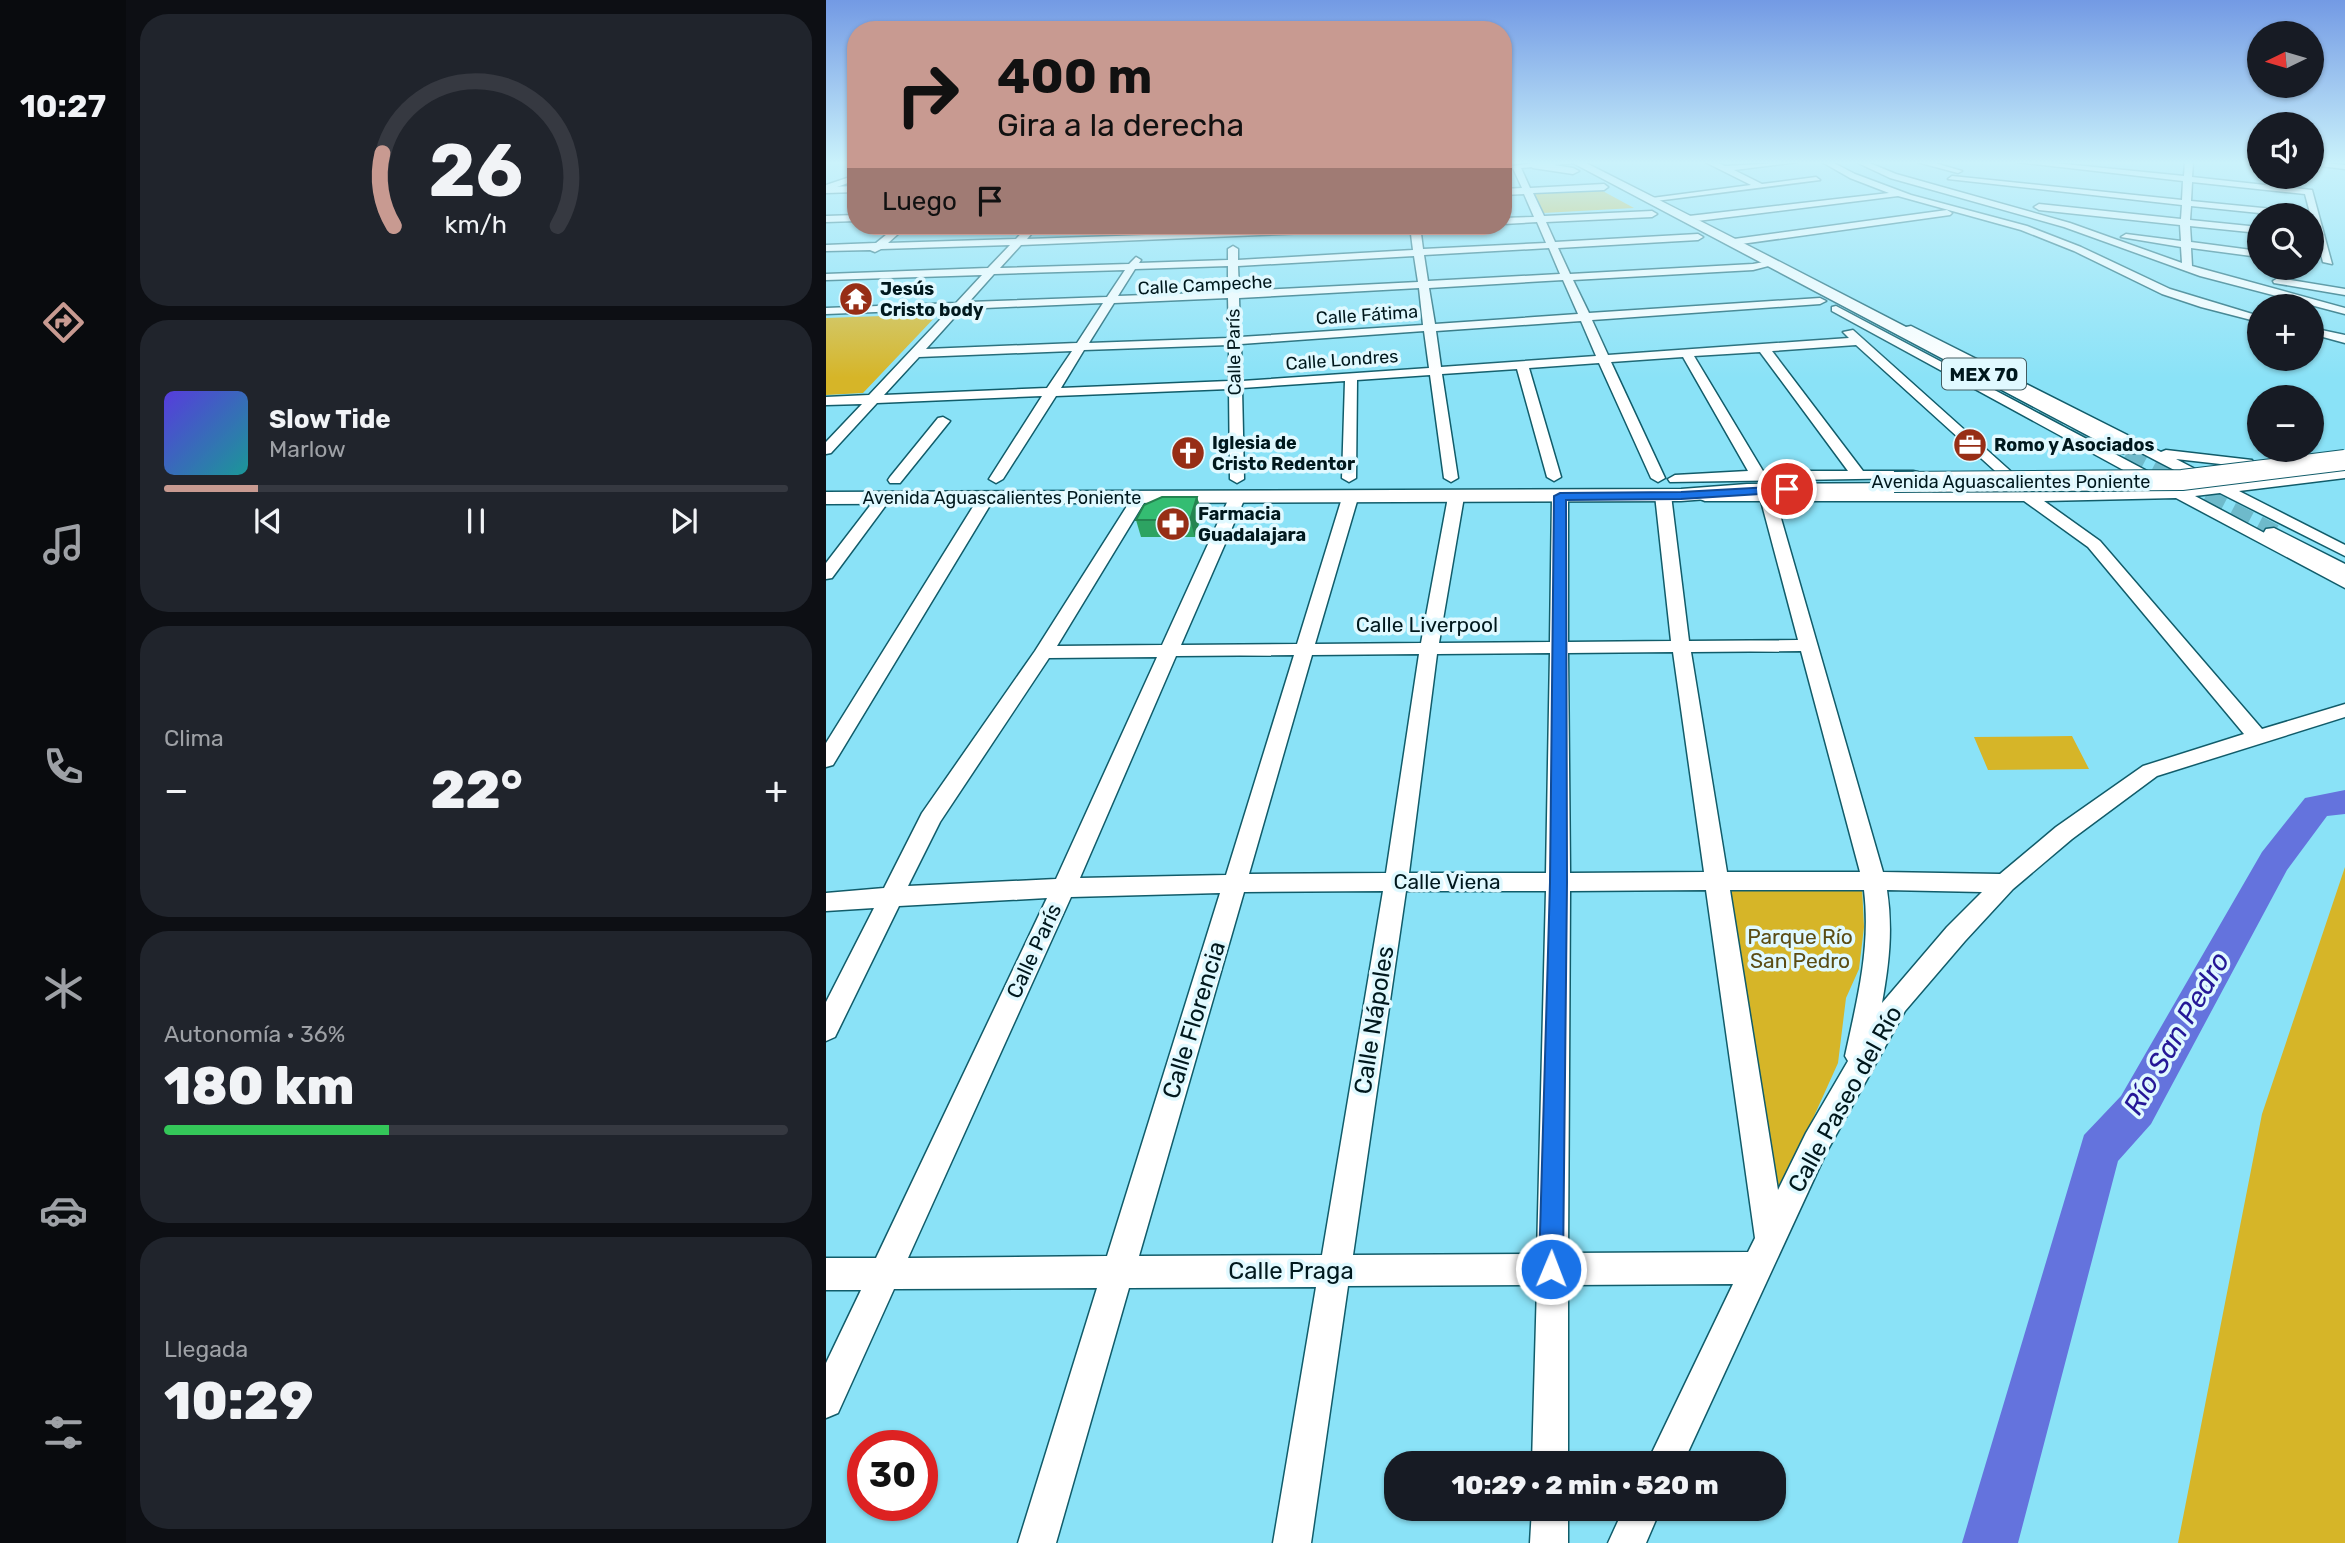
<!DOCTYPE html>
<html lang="es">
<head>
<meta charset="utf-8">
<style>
	body { margin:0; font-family:Rubik,sans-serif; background:#20242c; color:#f1f3f6; height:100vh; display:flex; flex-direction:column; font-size:26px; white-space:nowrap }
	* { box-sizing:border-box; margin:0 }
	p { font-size:23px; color:#9ea1a6 }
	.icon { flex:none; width:38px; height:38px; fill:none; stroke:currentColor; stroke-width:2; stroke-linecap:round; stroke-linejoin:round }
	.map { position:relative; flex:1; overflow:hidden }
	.details { display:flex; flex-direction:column; gap:14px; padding:14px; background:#0d0f14; width:700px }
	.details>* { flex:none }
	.hud { position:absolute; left:21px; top:21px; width:665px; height:214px; border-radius:28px; box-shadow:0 2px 5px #0004; background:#c89a91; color:#111; overflow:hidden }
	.needle { width:46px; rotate:265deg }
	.fabs { position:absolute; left:1421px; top:21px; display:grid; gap:14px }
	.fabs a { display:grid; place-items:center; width:77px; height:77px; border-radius:50%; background:#171b24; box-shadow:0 2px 5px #0004; font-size:35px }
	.speed { position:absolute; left:21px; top:1430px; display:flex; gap:14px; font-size:35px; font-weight:700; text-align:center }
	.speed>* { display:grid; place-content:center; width:91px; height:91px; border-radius:50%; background:#171b24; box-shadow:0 2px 5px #0004; line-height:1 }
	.speed .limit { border:10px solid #d22; background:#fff; color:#111 }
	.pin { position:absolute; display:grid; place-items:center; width:60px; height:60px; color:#fff; margin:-30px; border:4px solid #fff; border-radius:50%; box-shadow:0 2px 7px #0007 }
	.me { position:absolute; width:77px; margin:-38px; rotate:1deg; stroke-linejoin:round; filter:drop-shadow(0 0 5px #0008) }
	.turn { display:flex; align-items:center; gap:24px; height:147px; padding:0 35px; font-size:32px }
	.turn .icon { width:91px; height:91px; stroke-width:2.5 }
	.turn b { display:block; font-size:49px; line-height:60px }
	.then { display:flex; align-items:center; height:66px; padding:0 35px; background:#0003; gap:14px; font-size:26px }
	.big { font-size:52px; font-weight:800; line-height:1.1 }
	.details .widget { flex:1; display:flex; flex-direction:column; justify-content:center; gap:10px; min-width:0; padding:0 24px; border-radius:28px; background:#20242c }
	.details .dial { align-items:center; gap:0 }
	.dial svg { height:182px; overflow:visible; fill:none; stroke:#363941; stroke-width:7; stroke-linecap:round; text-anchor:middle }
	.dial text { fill:#f1f3f6; stroke:none }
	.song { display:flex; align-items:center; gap:21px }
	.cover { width:84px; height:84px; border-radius:10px; background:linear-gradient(135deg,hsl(250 70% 55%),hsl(180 70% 35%)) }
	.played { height:7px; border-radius:4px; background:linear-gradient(90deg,#c89a91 15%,#363941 15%) }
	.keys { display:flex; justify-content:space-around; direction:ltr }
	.heat { display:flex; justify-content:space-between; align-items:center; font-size:38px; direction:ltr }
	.charge { height:10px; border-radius:5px; background:linear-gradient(90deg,#34c759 36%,#363941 0) }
	.trip { position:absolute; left:558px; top:1451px; width:402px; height:70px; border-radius:28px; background:#171b24; box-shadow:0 2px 5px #0004; font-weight:800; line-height:70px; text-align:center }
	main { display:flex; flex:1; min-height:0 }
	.tabs { display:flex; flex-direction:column; width:126px; justify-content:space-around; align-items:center; background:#090b0e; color:#9ea1a6 }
	.tabs .icon { width:49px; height:49px }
	.tabs .active { color:#c89a91 }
	.tabs b { font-size:32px; color:#f1f3f6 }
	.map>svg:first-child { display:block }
	.green { fill:#d6b528 }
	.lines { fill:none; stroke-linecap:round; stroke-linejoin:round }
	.river { fill:#6473dd; fill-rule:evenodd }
	.major-tunnel-far2 { stroke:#6ebacb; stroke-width:12; stroke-dasharray:12 6; stroke-linecap:butt }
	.major-tunnel-far1 { stroke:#6ebacb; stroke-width:16; stroke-dasharray:16 8; stroke-linecap:butt }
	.major-tunnel { stroke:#6ebacb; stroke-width:20; stroke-dasharray:20 10; stroke-linecap:butt }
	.minor-casing { stroke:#115c6a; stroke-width:3 }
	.major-casing { stroke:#115c6a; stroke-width:3 }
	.minor { fill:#fff; fill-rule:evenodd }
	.major { fill:#fff; fill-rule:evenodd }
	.major-bridge-casing { stroke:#115c6a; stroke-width:22; stroke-linecap:butt }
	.major-bridge { stroke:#fff; stroke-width:20 }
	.wall { fill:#2da362 }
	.shaded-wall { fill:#248450 }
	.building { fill:#34bd72; stroke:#248450; stroke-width:2 }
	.route { fill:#1a73e8; stroke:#114b97; stroke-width:2 }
	.labels { text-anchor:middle; stroke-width:7; stroke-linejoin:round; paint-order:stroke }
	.far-street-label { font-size:18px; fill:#00181d; stroke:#e0f9ff }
	.far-poi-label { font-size:18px; font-weight:bold; fill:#00181d; stroke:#e0f9ff; text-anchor:start }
	.shield { fill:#e0f9ff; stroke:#435c61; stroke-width:2 }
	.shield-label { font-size:19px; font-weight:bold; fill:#00181d }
	.street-label { font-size:21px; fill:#00181d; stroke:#e0f9ff }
	.park-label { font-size:21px; fill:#5b4c13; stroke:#e0f9ff }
	.near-street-label { font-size:24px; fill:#00181d; stroke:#e0f9ff }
	.near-water-label { font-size:28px; font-style:italic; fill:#251897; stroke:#e0f9ff }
</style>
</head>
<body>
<main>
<nav class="tabs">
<b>10:27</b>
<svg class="icon active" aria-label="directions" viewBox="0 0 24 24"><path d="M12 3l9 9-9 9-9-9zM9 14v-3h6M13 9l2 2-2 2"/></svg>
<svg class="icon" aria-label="music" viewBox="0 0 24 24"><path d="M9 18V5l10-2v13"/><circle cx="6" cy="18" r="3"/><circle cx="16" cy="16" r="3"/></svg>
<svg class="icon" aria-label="phone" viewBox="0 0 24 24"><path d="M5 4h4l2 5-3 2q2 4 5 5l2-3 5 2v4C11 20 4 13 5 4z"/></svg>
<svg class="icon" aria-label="climate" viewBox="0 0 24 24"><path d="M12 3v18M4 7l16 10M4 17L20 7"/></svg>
<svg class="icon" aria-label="car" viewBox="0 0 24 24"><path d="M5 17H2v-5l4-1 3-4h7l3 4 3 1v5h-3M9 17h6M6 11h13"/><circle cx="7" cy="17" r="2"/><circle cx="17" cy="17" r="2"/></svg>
<svg class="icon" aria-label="filters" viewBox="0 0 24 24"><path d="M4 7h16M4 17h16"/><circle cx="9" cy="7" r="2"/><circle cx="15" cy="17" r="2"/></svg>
</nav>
<section class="details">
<div class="widget dial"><svg viewBox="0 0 100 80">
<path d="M14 69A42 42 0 1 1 86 69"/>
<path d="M14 69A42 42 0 0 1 9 37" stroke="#c89a91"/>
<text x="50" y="56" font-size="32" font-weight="700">26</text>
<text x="50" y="72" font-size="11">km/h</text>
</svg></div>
<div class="widget">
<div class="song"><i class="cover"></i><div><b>Slow Tide</b><p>Marlow</p></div></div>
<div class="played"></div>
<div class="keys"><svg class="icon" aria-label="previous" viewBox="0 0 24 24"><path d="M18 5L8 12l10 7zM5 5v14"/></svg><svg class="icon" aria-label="pause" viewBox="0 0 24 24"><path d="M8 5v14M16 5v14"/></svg><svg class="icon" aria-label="next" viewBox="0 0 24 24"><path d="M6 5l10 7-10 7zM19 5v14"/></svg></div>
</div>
<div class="widget"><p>Clima</p>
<div class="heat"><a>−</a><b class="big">22°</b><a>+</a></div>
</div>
<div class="widget"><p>Autonomía · 36%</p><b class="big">180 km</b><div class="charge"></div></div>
<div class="widget"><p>Llegada</p><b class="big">10:29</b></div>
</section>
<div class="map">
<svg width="1519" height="1543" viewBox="0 0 1519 1543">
	<rect width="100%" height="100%" fill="#8ae2f7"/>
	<!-- green -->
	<path class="green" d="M773,189L808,208L717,213L708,192Z
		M112,314L37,393L0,395V318Z
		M1246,736L1263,769L1162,770L1148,737Z
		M1519,867V1543H1352L1436,1114Z
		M1036,887L1038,927L1033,969L1020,998L1012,1063L952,1196L903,890Z"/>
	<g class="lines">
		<!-- river -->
		<path class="river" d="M1519,790V814L1501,816L1461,870L1325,1124L1292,1161L1192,1543H1136L1258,1135L1295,1096L1436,852L1479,798Z"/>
		<!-- major-tunnel-far2 -->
		<path class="major-tunnel-far2" d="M677,165L731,162"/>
		<!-- major-tunnel-far1 -->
		<path class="major-tunnel-far1" d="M1213,412L1222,417"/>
		<!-- major-tunnel -->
		<path class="major-tunnel" d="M1219,415L1448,534"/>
		<!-- minor casing -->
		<g class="minor-casing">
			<path id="minor" d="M719,162H758L695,168L704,188L778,184L782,187L778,190L707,193L718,216L826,211L831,214L826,217L720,222L729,242L872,234L877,237L872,240L732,248L744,274L927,264L949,260L954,263L927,270L747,280L763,313L994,298L1000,301L994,304L766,320L782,355L1023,338L1017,332L1027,330L1190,476L1188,479H1178L1030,345L946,351L1037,471H1087L1092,472L1094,475L1092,478L844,482L842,479L849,475L922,471L857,357L785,362L839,478L832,482L825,478L773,363L703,368L735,477L728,481L721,477L691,369L616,374L632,478L625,482L618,478L604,375L531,380L530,478L523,482L516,478L519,381L416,388L418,479L411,483L404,479L403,389L230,396L177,479L170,483L163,479L216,396L51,403L5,453L0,454V442L36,404L0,405V397L43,395L124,309L0,314V308L130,303L156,275L0,280V274L162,268L184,245L55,249L49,252L44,250L0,251V245L50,243L71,226H81L62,243L190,239L202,226H212L201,239L582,226L577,229L195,245L174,268L303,264L310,257L315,260L313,263L402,260V249L407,246L412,249V260L587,250L584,226H594L597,249L720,243L711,222L677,224V218L708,217L698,194L677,195V189L696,188L686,166ZM723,248L734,274L602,281L598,255ZM588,256L592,282L413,291L412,266ZM402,266V292L292,296L309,269ZM299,270L281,297L143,302L168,274ZM737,280L752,314L609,324L603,288ZM593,288L597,325L414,337L413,298ZM402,298L403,338L263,343L288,303ZM277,303L251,343L100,349L136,309ZM755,321L770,356L615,367L610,331ZM598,331L603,368L416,381L415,344ZM403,345V381L235,388L258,350ZM246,351L221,388L58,395L93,357ZM934,352L1022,471H937L868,356Z
				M879,162H890L899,166L972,162L908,170L936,184L990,177L994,180L822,202L818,199L925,185Z
				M996,162H1006L1029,174L1085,195L1201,226L1255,247L1344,289L1433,316V322L1375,307L1336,294L1248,251L1195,230L1072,196L863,222L858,219L863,216L1063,193L1024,178Z
				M1030,162H1041L1070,174L1244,223L1356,263L1355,247L1295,237L1300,234L1355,241L1354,225L1213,210L1208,207L1213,204L1355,219L1356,205L1122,179L1126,176L1356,200L1357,181L1190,162H1218L1358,176L1359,162H1367L1366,177L1486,190L1506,264L1497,262L1479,194L1366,182L1365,201L1477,212L1482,215H1453L1365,206L1364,220L1433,227V233L1364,226L1365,242L1433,251V257L1365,248L1366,266L1519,308V314L1374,276L1238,227L1064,178Z
				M1091,162H1105L1136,171L1132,173Z
				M1486,162L1519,165V169L1486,165Z
				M30,175V180L0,191V185Z
				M1121,210L1126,213L1124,215L908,245L903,242L908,239Z
				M30,215V221L0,222V216Z
				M1452,278L1519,289V295L1448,283L1447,281Z
				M1010,306L1355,489L1379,486L1075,328L1085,326L1335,452L1340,450L1426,460L1428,463L1426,466L1421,467L1350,459L1398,484L1519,470V478L1413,491L1519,545V556L1394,493L1369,496L1519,576V588L1350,498L1218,501L1274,541L1436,729L1519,704V717L1331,776L1246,839L1187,889L1139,941L1079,1011L1000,1153L857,1463H821L907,1284L742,1285V1463H706L711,1285L522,1286L485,1543H447L490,1287L303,1288L230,1543H192L271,1288L68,1289L12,1413L0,1418V1363L35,1290H0V1258H50L221,898L73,906L9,1037L0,1041V1002L48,908L0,911V893L58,888L96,813L209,651L308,495L313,493L321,498L231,646L336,645L403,498L411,493L419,498L355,645L471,644L516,498L524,493L532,498L489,644L595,643L622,497L630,492L638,497L613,643L724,642L726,496L734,491L742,496V642L845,641L829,495L832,492L837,490L845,495L863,641L972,640L935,501H879L874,499L871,496L874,493L1283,492L1334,490L1006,311V307ZM950,501H1198L1262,547L1418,734L1317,766L1230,827L1174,874L1057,872ZM975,651L1034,872H901L865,652ZM847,652L878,872L744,873L742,653ZM724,653L720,873H583L611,654ZM593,654L560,873L423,874L486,655ZM468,655L400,875L254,878L350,656ZM331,657L230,879L82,886L114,822L223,658ZM880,890L929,1238L922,1252L742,1253L744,891ZM904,890H1038C1045,948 1031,1000 1019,1056L1022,1061L980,1133L952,1190ZM1061,890L1156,892L1121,927L1056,1003C1063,964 1067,930 1061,890ZM557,891L496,1255L313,1256L418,892ZM580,891H720L711,1254L527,1255ZM394,893L281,1256L82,1258L245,897Z
				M1486,328L1519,335V343L1486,334Z
				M117,417L124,421L74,483H64L62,480L64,477L112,418Z
				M58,492L66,497L6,578L0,579V563L53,494Z
				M161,492L169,497L7,765L0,767V743L153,497Z
				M706,1508H742V1543H704Z
				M798,1508H835L820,1543H782Z"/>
		</g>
		<!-- major casing -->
		<g class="major-casing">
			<path id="major" d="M709,162L747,168L753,171L747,174L707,168L702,165Z
				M745,162H758C943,255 1125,351 1309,445L1311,449L1309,453H1295Z
				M30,186V192L0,193V187Z
				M1099,483L1106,485L1109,489L1106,493L921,496L855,501L0,504V492L855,489L921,484Z
				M1448,528L1519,564V580L1440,539L1437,534L1440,529Z"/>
		</g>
		<!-- minor -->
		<use href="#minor" class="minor"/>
		<!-- major -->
		<use href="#major" class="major"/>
		<!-- major-bridge casing -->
		<g class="major-bridge-casing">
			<path id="major-bridge" d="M1068,482L1356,480L1519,460"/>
		</g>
		<!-- major-bridge -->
		<use href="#major-bridge" class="major-bridge"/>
	</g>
	<!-- wall -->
	<path class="wall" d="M371,497L376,513L369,537H315L310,520Z"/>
	<!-- shaded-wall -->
	<path class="shaded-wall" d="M371,497L376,513L369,537L364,520Z"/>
	<!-- building -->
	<path class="building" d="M336,497H371L364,520H310L318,505Z"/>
	<!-- sky -->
	<linearGradient id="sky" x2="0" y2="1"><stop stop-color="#739ae4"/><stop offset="0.43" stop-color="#caf2fb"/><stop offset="1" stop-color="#caf2fb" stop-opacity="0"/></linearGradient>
	<rect width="1519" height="378" fill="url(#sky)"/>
	<!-- route -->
	<path class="route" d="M961,486L967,489L965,492L855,499L740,500L741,882L737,1269L734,1278L725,1281L717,1278L713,1269L724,882L728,496L734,493L855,492Z"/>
	<!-- icons -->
	<defs>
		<g id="temple-disc" transform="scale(1.75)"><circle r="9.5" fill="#972e16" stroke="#e0f9ff"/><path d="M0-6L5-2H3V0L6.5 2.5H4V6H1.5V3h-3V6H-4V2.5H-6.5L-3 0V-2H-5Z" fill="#fff"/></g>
		<g id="office-disc" transform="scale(1.75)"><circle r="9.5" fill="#972e16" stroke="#e0f9ff"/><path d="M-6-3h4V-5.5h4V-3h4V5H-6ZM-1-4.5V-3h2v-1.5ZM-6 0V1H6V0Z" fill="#fff"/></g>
		<g id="church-disc" transform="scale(1.75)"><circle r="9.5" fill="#972e16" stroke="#e0f9ff"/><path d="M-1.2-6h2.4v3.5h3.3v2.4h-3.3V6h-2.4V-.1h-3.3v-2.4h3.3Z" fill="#fff"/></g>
		<g id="pharmacy-disc" transform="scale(1.75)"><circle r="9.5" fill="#972e16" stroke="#e0f9ff"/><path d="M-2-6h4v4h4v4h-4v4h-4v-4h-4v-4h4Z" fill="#fff"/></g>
	</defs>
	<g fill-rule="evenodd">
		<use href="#temple-disc" x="30" y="299"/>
		<use href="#office-disc" x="1144" y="445"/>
		<use href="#church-disc" x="362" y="453"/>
		<use href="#pharmacy-disc" x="347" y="524"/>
	</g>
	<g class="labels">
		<!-- far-street labels -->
		<g class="far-street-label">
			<text transform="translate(379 285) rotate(-3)" y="6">Calle Campeche</text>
			<text transform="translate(541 315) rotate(-4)" y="6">Calle Fátima</text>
			<text transform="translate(408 352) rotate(-91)" y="6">Calle París</text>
			<text transform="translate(516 360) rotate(-4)" y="6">Calle Londres</text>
			<text x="1185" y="488">Avenida Aguascalientes Poniente</text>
			<text x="176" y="504">Avenida Aguascalientes Poniente</text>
		</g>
		<!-- far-poi labels -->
		<g class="far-poi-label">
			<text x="54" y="295">Jesús<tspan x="54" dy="21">Cristo body</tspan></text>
			<text x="386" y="449">Iglesia de<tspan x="386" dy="21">Cristo Redentor</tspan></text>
			<text x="1168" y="451">Romo y Asociados</text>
			<text x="372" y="520">Farmacia<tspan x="372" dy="21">Guadalajara</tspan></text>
		</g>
		<!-- shield labels -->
		<rect class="shield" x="1116" y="358.5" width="84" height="31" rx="5"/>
		<g class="shield-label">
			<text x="1158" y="381">MEX 70</text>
		</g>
		<!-- street labels -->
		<g class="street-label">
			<text x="601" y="632">Calle Liverpool</text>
			<text x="621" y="889">Calle Viena</text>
			<text transform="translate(208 951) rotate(-65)" y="7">Calle París</text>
		</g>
		<!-- park labels -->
		<g class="park-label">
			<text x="974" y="944">Parque Río<tspan x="974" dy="24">San Pedro</tspan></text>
		</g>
		<!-- near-street labels -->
		<g class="near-street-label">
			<text transform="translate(368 1020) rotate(-73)" y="8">Calle Florencia</text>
			<text transform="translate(548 1020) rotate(-81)" y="8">Calle Nápoles</text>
			<text transform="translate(1019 1099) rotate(-61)" y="8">Calle Paseo del Río</text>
			<text x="465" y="1279">Calle Praga</text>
		</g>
		<!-- near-water labels -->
		<g class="near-water-label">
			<text transform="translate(1350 1033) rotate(-60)" y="10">Río San Pedro</text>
		</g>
	</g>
</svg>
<div class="fabs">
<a><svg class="needle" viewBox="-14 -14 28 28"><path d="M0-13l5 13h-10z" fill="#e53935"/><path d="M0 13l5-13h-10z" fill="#9ea1a6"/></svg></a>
<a><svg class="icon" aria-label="sound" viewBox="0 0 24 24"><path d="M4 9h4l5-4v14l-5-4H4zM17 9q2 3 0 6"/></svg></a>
<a><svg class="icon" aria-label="search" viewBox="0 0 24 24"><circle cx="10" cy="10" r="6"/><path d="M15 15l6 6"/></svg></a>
<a>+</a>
<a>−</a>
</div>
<div class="speed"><div class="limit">30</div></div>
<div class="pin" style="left:961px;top:489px;background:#d93025"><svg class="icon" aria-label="arrive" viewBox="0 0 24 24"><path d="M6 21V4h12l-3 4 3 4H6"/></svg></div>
<svg class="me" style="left:725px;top:1269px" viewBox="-20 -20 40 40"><circle r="17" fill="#1a73e8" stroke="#fff" stroke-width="3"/><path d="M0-11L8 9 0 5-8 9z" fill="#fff"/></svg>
<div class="trip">10:29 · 2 min · 520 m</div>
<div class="hud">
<div class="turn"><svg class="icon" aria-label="right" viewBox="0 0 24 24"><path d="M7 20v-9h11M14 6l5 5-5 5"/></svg><div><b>400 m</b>Gira a la derecha</div></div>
<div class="then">Luego<svg class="icon" aria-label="arrive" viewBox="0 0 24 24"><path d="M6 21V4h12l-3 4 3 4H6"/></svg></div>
</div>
</div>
</main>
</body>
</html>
